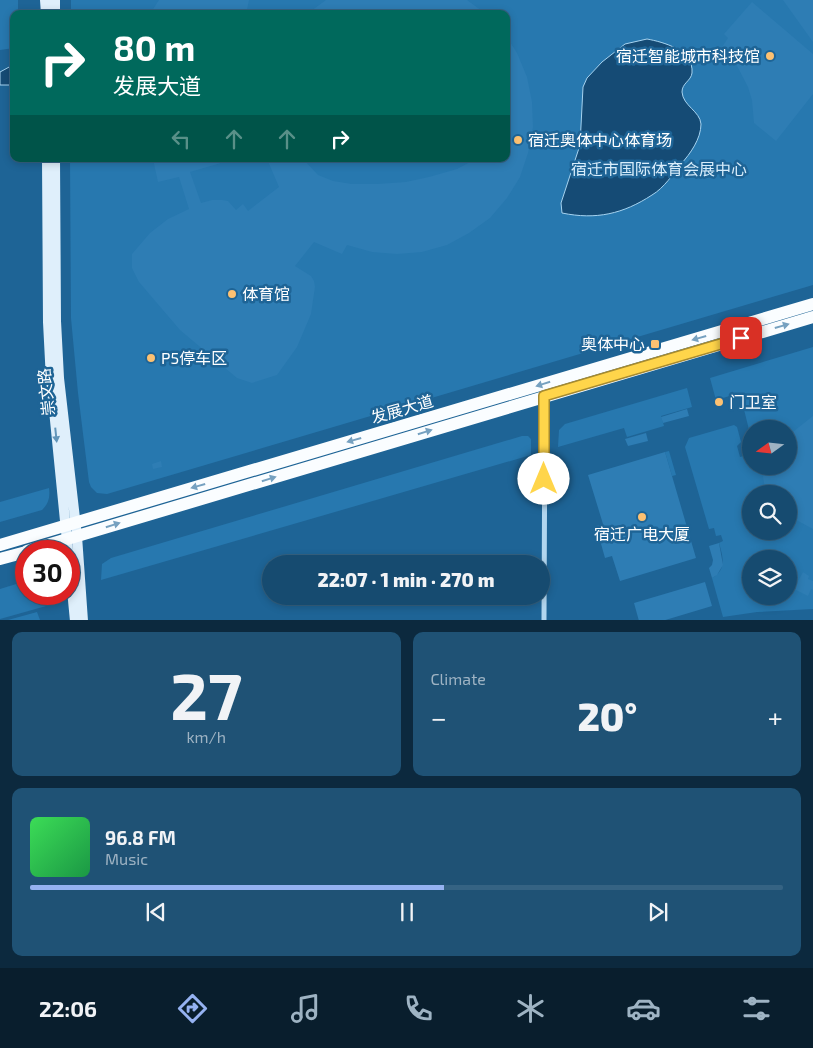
<!DOCTYPE html>
<html lang="en">
<head>
<meta charset="utf-8">
<style>
	body { margin:0; font-family:"Exo 2","Noto Sans SC",sans-serif; background:#1f5275; color:#f1f3f6; height:100vh; display:flex; flex-direction:column; font-size:19px; white-space:nowrap }
	* { box-sizing:border-box; margin:0 }
	p { font-size:16px; color:#9eb3c3 }
	.icon { flex:none; width:28px; height:28px; fill:none; stroke:currentColor; stroke-width:2; stroke-linecap:round; stroke-linejoin:round }
	.map { position:relative; height:620px; overflow:hidden }
	.panel { display:flex; flex-direction:column; gap:12px; padding:12px; background:#0c293e; flex:1 }
	.panel>* { flex:none }
	.guide { position:absolute; left:10px; top:10px; width:500px; height:152px; border-radius:10px; box-shadow:0 2px 8px #0003,0 0 0 1px #356383; background:#00695c; color:#fff; overflow:hidden }
	.needle { width:32px; rotate:255deg }
	.fabs { position:absolute; left:742px; top:420px; display:grid; gap:10px }
	.fabs a { display:grid; place-items:center; width:55px; height:55px; border-radius:50%; background:#164b70; box-shadow:0 2px 8px #0003,0 0 0 1px #356383; font-size:25px }
	.speed { position:absolute; left:15px; top:540px; display:flex; gap:10px; font-size:25px; font-weight:700; text-align:center }
	.speed>* { display:grid; place-content:center; width:65px; height:65px; border-radius:50%; background:#164b70; box-shadow:0 2px 8px #0003,0 0 0 1px #356383; line-height:1 }
	.speed .limit { border:8px solid #d22; background:#fff; color:#111 }
	.pin { position:absolute; display:grid; place-items:center; width:42px; height:42px; color:#fff; margin:-21px; border-radius:10px; box-shadow:0 2px 8px #0006 }
	.me { position:absolute; width:55px; margin:-28px; rotate:0deg; stroke-linejoin:round; filter:drop-shadow(0 0 4px #0008) }
	.turn { display:flex; align-items:center; gap:18px; height:105px; padding:0 20px; font-size:22px }
	.turn .icon { width:65px; height:65px; stroke-width:2.5 }
	.turn b { display:block; font-size:35px; line-height:42px }
	.lanes { display:flex; align-items:center; height:48px; padding:0 20px; background:#0003; justify-content:center; gap:25px; direction:ltr }
	.lanes .off { opacity:.35 }
	.big { font-size:38px; font-weight:800; line-height:1.1 }
	.panel .widget { flex:1; display:flex; flex-direction:column; justify-content:center; gap:8px; min-width:0; padding:0 18px; border-radius:10px; background:#1f5275 }
	.panel .dial { align-items:center; gap:0 }
	.dial b { font-size:65px; line-height:1 }
	.song { display:flex; align-items:center; gap:15px }
	.cover { width:60px; height:60px; border-radius:8px; background:linear-gradient(135deg,hsl(130 70% 55%),hsl(140 70% 35%)) }
	.played { height:5px; border-radius:2px; background:linear-gradient(90deg,#95b2f1 55%,#356383 55%) }
	.keys { display:flex; justify-content:space-around; direction:ltr }
	.heat { display:flex; justify-content:space-between; align-items:center; font-size:28px; direction:ltr }
	.panel .tiles { flex:1; display:grid; gap:12px; grid-template-columns:1fr 1fr }
	.widget:last-child { grid-column:span 2 }
	.trip { position:absolute; left:262px; top:555px; width:288px; height:50px; border-radius:25px; background:#164b70; box-shadow:0 2px 8px #0003,0 0 0 1px #356383; font-weight:800; line-height:50px; text-align:center }
	.dock { display:flex; height:80px; justify-content:space-around; align-items:center; background:#091e2d; color:#9eb3c3 }
	.dock .icon { width:35px; height:35px }
	.dock .active { color:#95b2f1 }
	.dock b { font-size:22px; color:#f1f3f6 }
	.map>svg:first-child { display:block }
	.green { fill:#2778af; fill-rule:evenodd }
	.water { fill:#154b75; stroke:#a6d3f0 }
	.building { fill:#2e7db4 }
	.lines { fill:none; stroke-linecap:round; stroke-linejoin:round }
	.street { stroke:#b2d6ef; stroke-width:5 }
	.secondary { stroke:#dfeffb; stroke-width:10 }
	.primary { stroke:#fafdff; stroke-width:12 }
	.oneway { fill:#76a1c0 }
	.oneway2 { fill:#6295b9 }
	.route-casing { stroke:#a68a30; stroke-width:12 }
	.route { stroke:#ffd54a; stroke-width:9 }
	.poi-dot { fill:#fdc172; stroke:#1e6496; stroke-width:2 }
	.labels { text-anchor:middle; stroke-width:5; stroke-linejoin:round; paint-order:stroke }
	.poi-label { font-size:16px; fill:#fff; stroke:#1e6496; text-anchor:start }
	.park-label { font-size:16px; fill:#d8edfb; stroke:#1e6496 }
	.street-label { font-size:16px; fill:#fff; stroke:#1e6496 }
</style>
</head>
<body>
<div class="map">
<svg width="813" height="621" viewBox="0 0 813 621">
	<rect width="100%" height="100%" fill="#1e6496"/>
	<!-- green -->
	<path class="green" d="M0,0H18V14H14V48L0,50Z
		M71,0H813V285L107,494L97,493L91,487L89,482L78,393L71,318L70,159H506V14H71Z
		M813,347V609L757,612L723,617L712,578C727,569 723,557 719,543L723,541L721,535L716,536L714,528L709,529L685,447L689,438L734,425L737,427L741,442L737,446L740,457L751,454V466H789V429H751V438L740,393L716,400L710,378ZM751,494H789V531H751ZM751,559H789V596H751Z
		M687,388L692,407L661,416L664,426L627,437L624,428L558,447L559,430L565,424Z
		M522,436H528L531,439V455L101,580L102,564L111,558Z
		M669,451L676,475L672,476L665,452Z
		M49,488C50,497 49,503 42,510L0,522V502Z
		M26,581V594H63L64,601L0,619V589Z
		M37,612L40,620H8Z"/>
	<!-- water -->
	<path class="water" d="M647,39C663,42 694,50 692,73C691,81 682,83 682,92C683,106 700,111 701,124C701,139 690,154 681,164C673,174 664,188 652,195C623,214 596,220 562,213L561,203L580,145L583,87L587,78L602,62L625,44Z
		M14,65V85H0V72L11,66Z"/>
	<!-- building -->
	<path class="building" d="M159,0H249L246,14H150Z
		M326,0H467L486,14H307Z
		M783,0H813V42Z
		M752,2L813,54V94L776,141L754,123L752,100L748,87L735,62L722,47L728,38L724,34Z
		M506,36L517,53L527,77L532,102L533,127L528,153L520,177L507,198L490,218L469,233L447,245L422,252L397,254L372,252L347,245L342,254L314,242L295,266L311,276L314,281L315,287L311,314L297,347L277,375L252,383L237,378L180,330L139,282L132,268V254L150,233L168,219L189,209L179,177L158,182L153,159H231V160L190,172L201,203L212,200H222L228,201L236,210L243,204L248,211L279,187L267,159H303L318,175L333,181L352,184H377L406,182L429,177L457,169L476,159H506Z
		M687,409L689,416L663,423L661,417Z
		M813,416V529L789,516V494H766L763,477L765,466H789V435Z
		M646,433L648,441L628,446L625,439Z
		M665,452L696,558L620,581L612,556L605,558L596,526L603,524L588,475Z
		M161,461L162,467L153,469L152,464Z
		M719,543L723,565L717,575L712,578L709,568L712,565L713,560L709,546Z
		M803,572L809,576L808,579L813,581V590L811,589L808,596L794,589Z
		M705,582L712,606L662,621H639L634,603Z"/>
	<g class="lines">
		<!-- street -->
		<path class="street" d="M544,621L545,399"/>
		<!-- secondary -->
		<path class="secondary" d="M45,0L46,14
			M55,0V14
			M47,159L48,322L51,380L68,551
			M55,159L56,321L59,378L77,536L83,621
			M69,559L75,621"/>
		<!-- primary -->
		<path class="primary" d="M0,545L813,304
			M27,551L813,317
			M0,559L26,552"/>
	</g>
	<!-- one-way arrows -->
	<defs><path id="oneway-solid" d="M-6-.8H1V-3.2L6.5 0L1 3.2V.8H-6Z" transform="scale(1.25)"/></defs>
	<g class="oneway">
		<use href="#oneway-solid" transform="translate(782 326) rotate(-16)"/>
		<use href="#oneway-solid" transform="translate(699 338) rotate(164)"/>
		<use href="#oneway-solid" transform="translate(543 384) rotate(163)"/>
		<use href="#oneway-solid" transform="translate(425 432) rotate(-17)"/>
		<use href="#oneway-solid" transform="translate(354 440) rotate(164)"/>
		<use href="#oneway-solid" transform="translate(269 479) rotate(-17)"/>
		<use href="#oneway-solid" transform="translate(198 486) rotate(164)"/>
		<use href="#oneway-solid" transform="translate(113 525) rotate(-17)"/>
	</g>
	<use class="oneway2" href="#oneway-solid" transform="translate(56 435) rotate(84)"/>
	<g class="lines">
		<!-- route casing -->
		<g class="route-casing">
			<path id="route" d="M544,479V396L741,338"/>
		</g>
		<!-- route -->
		<use href="#route" class="route"/>
	</g>
	<!-- markers -->
	<g class="poi-dot">
		<circle cx="770" cy="56" r="5"/>
		<circle cx="518" cy="140" r="5"/>
		<circle cx="232" cy="294" r="5"/>
		<rect x="650" y="339" width="10" height="10" rx="2.5"/>
		<circle cx="151" cy="358" r="5"/>
		<circle cx="719" cy="402" r="5"/>
		<circle cx="642" cy="517" r="5"/>
	</g>
	<g class="labels">
		<!-- poi labels -->
		<g class="poi-label">
			<text x="760" y="62" text-anchor="end">宿迁智能城市科技馆</text>
			<text x="528" y="146">宿迁奥体中心体育场</text>
			<text x="242" y="300">体育馆</text>
			<text x="645" y="350" text-anchor="end">奥体中心</text>
			<text x="161" y="364">P5停车区</text>
			<text x="729" y="408">门卫室</text>
			<text x="642" y="540" text-anchor="middle">宿迁广电大厦</text>
		</g>
		<!-- park labels -->
		<g class="park-label">
			<text x="659" y="175">宿迁市国际体育会展中心</text>
		</g>
		<!-- street labels -->
		<g class="street-label">
			<text transform="translate(46 392) rotate(-96)" y="6">崇文路</text>
			<text transform="translate(402 409) rotate(-16)" y="6">发展大道</text>
		</g>
	</g>
</svg>
<div class="fabs">
<a><svg class="needle" viewBox="-14 -14 28 28"><path d="M0-13l5 13h-10z" fill="#e53935"/><path d="M0 13l5-13h-10z" fill="#9eb3c3"/></svg></a>
<a><svg class="icon" aria-label="search" viewBox="0 0 24 24"><circle cx="10" cy="10" r="6"/><path d="M15 15l6 6"/></svg></a>
<a><svg class="icon" aria-label="layers" viewBox="0 0 24 24"><path d="M12 4l9 5-9 5-9-5zM3 14l9 5 9-5"/></svg></a>
</div>
<div class="speed"><div class="limit">30</div></div>
<div class="pin" style="left:741px;top:338px;background:#d93025"><svg class="icon" aria-label="arrive" viewBox="0 0 24 24"><path d="M6 21V4h12l-3 4 3 4H6"/></svg></div>
<svg class="me" style="left:544px;top:479px" viewBox="-20 -20 40 40"><circle r="19" fill="#fff"/><path d="M0-13L10 11 0 6-10 11z" fill="#ffd54a"/></svg>
<div class="trip">22:07 · 1 min · 270 m</div>
<div class="guide">
<div class="turn"><svg class="icon" aria-label="right" viewBox="0 0 24 24"><path d="M7 20v-9h11M14 6l5 5-5 5"/></svg><div><b>80 m</b>发展大道</div></div>
<div class="lanes"><svg class="icon off" aria-label="left" viewBox="0 0 24 24"><path d="M17 20v-9H6M10 6l-5 5 5 5"/></svg><svg class="icon off" aria-label="ahead" viewBox="0 0 24 24"><path d="M12 20V5M6 11l6-6 6 6"/></svg><svg class="icon off" aria-label="ahead" viewBox="0 0 24 24"><path d="M12 20V5M6 11l6-6 6 6"/></svg><svg class="icon" aria-label="right" viewBox="0 0 24 24"><path d="M7 20v-9h11M14 6l5 5-5 5"/></svg></div>
</div>
</div>
<section class="panel">
<div class="tiles">
<div class="widget dial"><b>27</b><p>km/h</p></div>
<div class="widget"><p>Climate</p>
<div class="heat"><a>−</a><b class="big">20°</b><a>+</a></div>
</div>
<div class="widget">
<div class="song"><i class="cover"></i><div><b>96.8 FM</b><p>Music</p></div></div>
<div class="played"></div>
<div class="keys"><svg class="icon" aria-label="previous" viewBox="0 0 24 24"><path d="M18 5L8 12l10 7zM5 5v14"/></svg><svg class="icon" aria-label="pause" viewBox="0 0 24 24"><path d="M8 5v14M16 5v14"/></svg><svg class="icon" aria-label="next" viewBox="0 0 24 24"><path d="M6 5l10 7-10 7zM19 5v14"/></svg></div>
</div>
</div>
</section>
<nav class="dock">
<b>22:06</b>
<svg class="icon active" aria-label="directions" viewBox="0 0 24 24"><path d="M12 3l9 9-9 9-9-9zM9 14v-3h6M13 9l2 2-2 2"/></svg>
<svg class="icon" aria-label="music" viewBox="0 0 24 24"><path d="M9 18V5l10-2v13"/><circle cx="6" cy="18" r="3"/><circle cx="16" cy="16" r="3"/></svg>
<svg class="icon" aria-label="phone" viewBox="0 0 24 24"><path d="M5 4h4l2 5-3 2q2 4 5 5l2-3 5 2v4C11 20 4 13 5 4z"/></svg>
<svg class="icon" aria-label="climate" viewBox="0 0 24 24"><path d="M12 3v18M4 7l16 10M4 17L20 7"/></svg>
<svg class="icon" aria-label="car" viewBox="0 0 24 24"><path d="M5 17H2v-5l4-1 3-4h7l3 4 3 1v5h-3M9 17h6M6 11h13"/><circle cx="7" cy="17" r="2"/><circle cx="17" cy="17" r="2"/></svg>
<svg class="icon" aria-label="filters" viewBox="0 0 24 24"><path d="M4 7h16M4 17h16"/><circle cx="9" cy="7" r="2"/><circle cx="15" cy="17" r="2"/></svg>
</nav>
</body>
</html>
